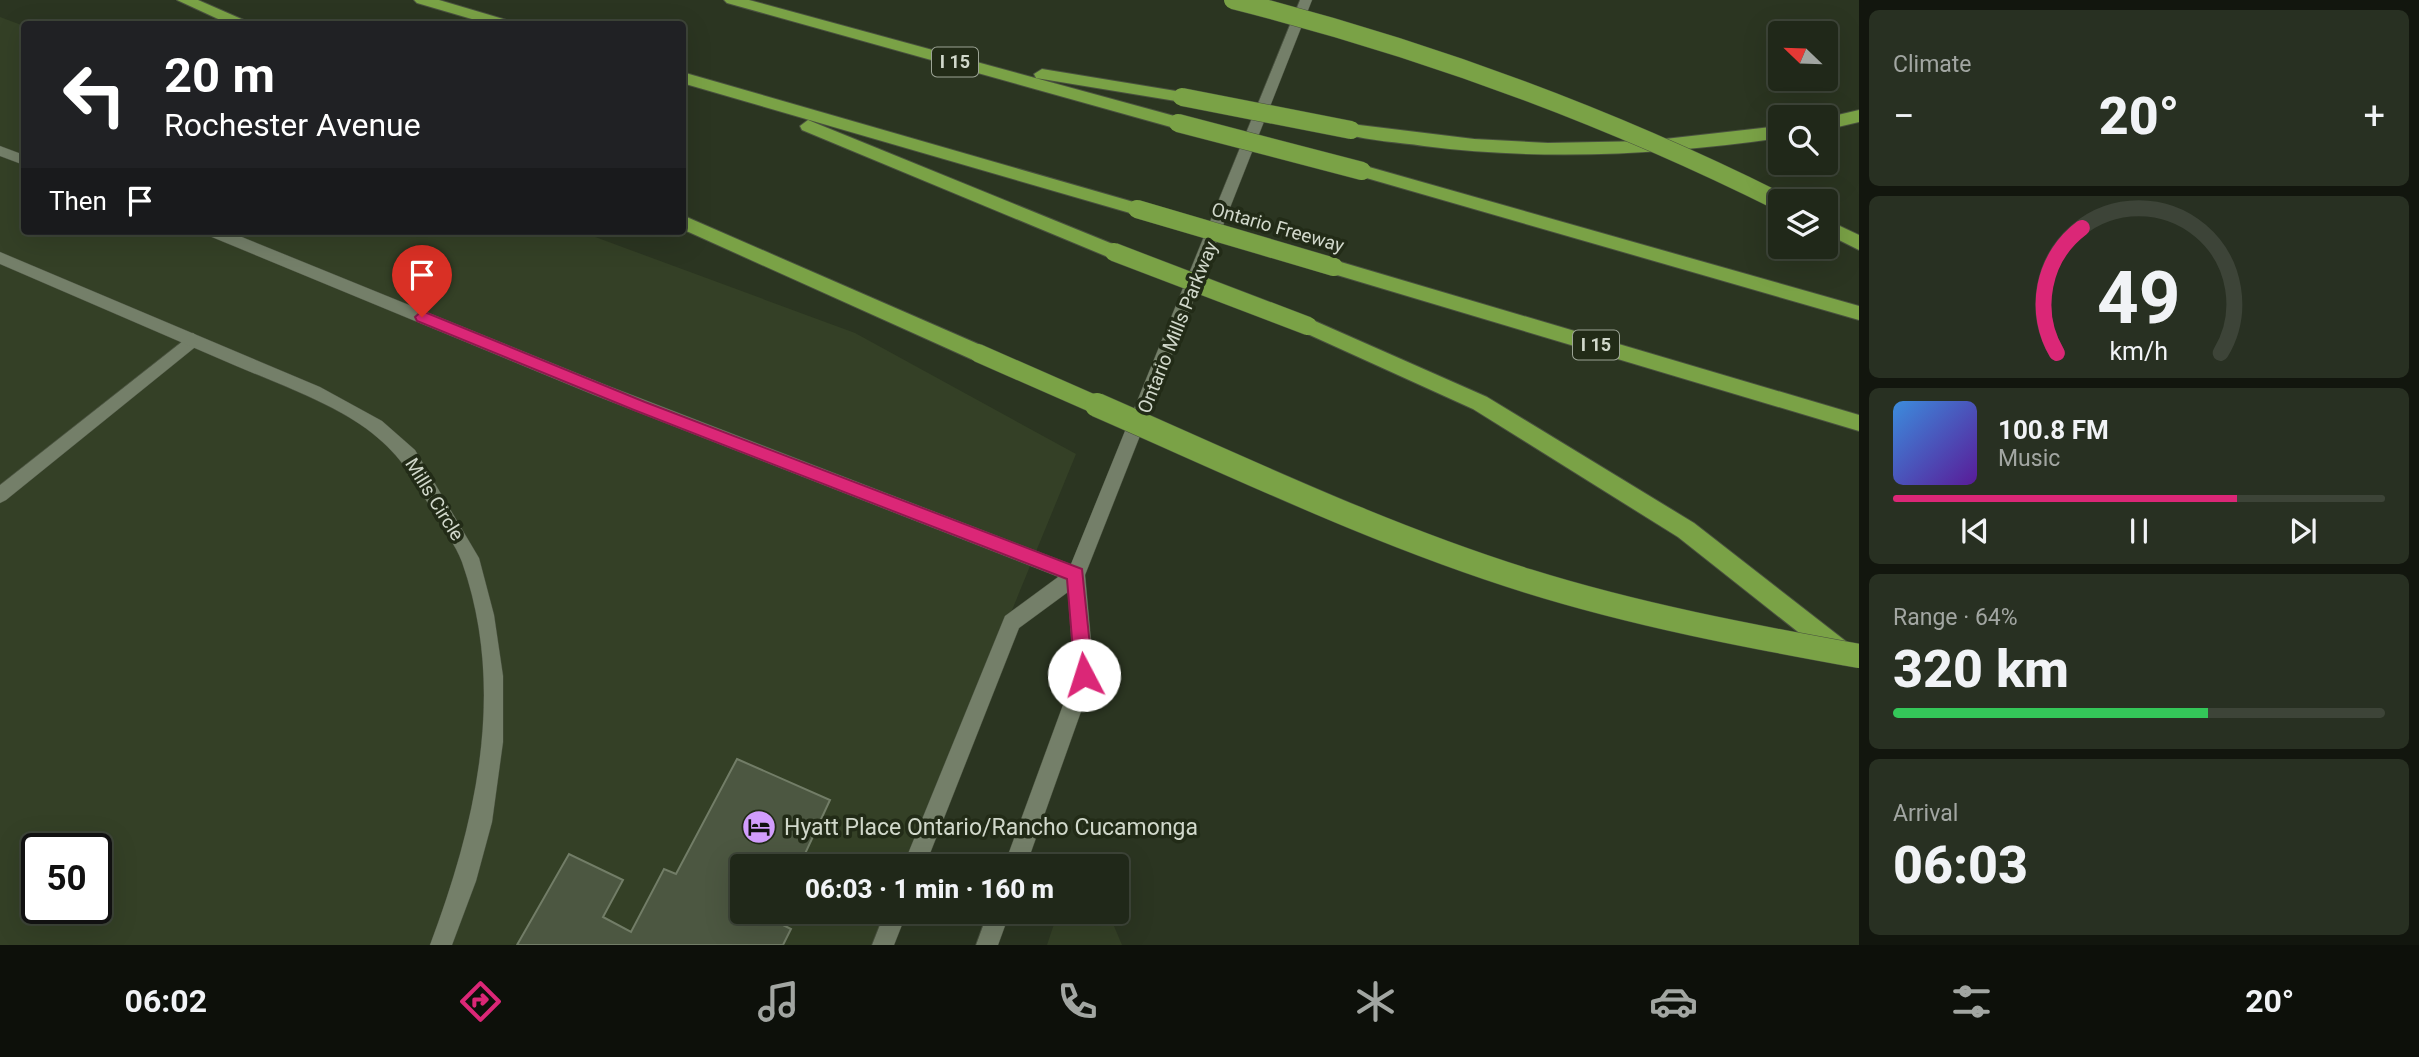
<!DOCTYPE html>
<html lang="en">
<head>
<meta charset="utf-8">
<style>
	body { margin:0; font-family:Roboto,sans-serif; background:#283022; color:#f1f3f6; height:100vh; display:flex; flex-direction:column; font-size:26px; white-space:nowrap }
	* { box-sizing:border-box; margin:0 }
	p { font-size:23px; color:#a2a6a2 }
	.icon { flex:none; width:38px; height:38px; fill:none; stroke:currentColor; stroke-width:2; stroke-linecap:round; stroke-linejoin:round }
	.map { position:relative; flex:1; overflow:hidden }
	.panel { display:flex; flex-direction:column; gap:10px; padding:10px; background:#12160e; width:560px }
	.panel>* { flex:none }
	.top-card { position:absolute; left:21px; top:21px; width:665px; height:214px; border-radius:7px; box-shadow:0 7px 28px #0002,0 0 0 2px #3d4438; background:#202124; color:#fff; overflow:hidden }
	.needle { width:46px; rotate:293deg }
	.fabs { position:absolute; left:1768px; top:21px; display:grid; gap:14px }
	.fabs a { display:grid; place-items:center; width:70px; height:70px; border-radius:7px; background:#202819; box-shadow:0 7px 28px #0002,0 0 0 2px #3d4438; font-size:35px }
	.speed { position:absolute; left:21px; top:833px; display:flex; gap:14px; font-size:35px; font-weight:700; text-align:center }
	.speed>* { display:grid; place-content:center; width:91px; height:91px; border-radius:50%; background:#202819; box-shadow:0 7px 28px #0002,0 0 0 2px #3d4438; line-height:1 }
	.speed .limit { border:4px solid #111; border-radius:10px; background:#fff; color:#111 }
	.pin { position:absolute; display:grid; place-items:center; width:60px; height:60px; color:#fff; margin:-72px -30px; border-radius:50% 50% 50% 0; rotate:-45deg; box-shadow:0 0 7px #0007 }
	.pin .icon { rotate:45deg }
	.me { position:absolute; width:77px; margin:-38px; rotate:355deg; stroke-linejoin:round; filter:drop-shadow(0 0 5px #0008) }
	.turn { display:flex; align-items:center; gap:24px; height:147px; padding:0 28px; font-size:32px }
	.turn .icon { width:91px; height:91px; stroke-width:2.5 }
	.turn b { display:block; font-size:49px; line-height:60px }
	.then { display:flex; align-items:center; height:66px; padding:0 28px; background:#0003; gap:14px; font-size:26px }
	.big { font-size:52px; font-weight:800; line-height:1.1 }
	.panel .tile { flex:1; display:flex; flex-direction:column; justify-content:center; gap:10px; min-width:0; padding:0 24px; border-radius:10px; background:#283022 }
	.panel .dial { align-items:center; gap:0 }
	.dial svg { height:182px; overflow:visible; fill:none; stroke:#3d4438; stroke-width:7; stroke-linecap:round; text-anchor:middle }
	.dial text { fill:#f1f3f6; stroke:none }
	.song { display:flex; align-items:center; gap:21px }
	.cover { width:84px; height:84px; border-radius:10px; background:linear-gradient(135deg,hsl(210 70% 55%),hsl(270 70% 35%)) }
	.played { height:7px; border-radius:4px; background:linear-gradient(90deg,#db2777 70%,#3d4438 70%) }
	.keys { display:flex; justify-content:space-around; direction:ltr }
	.heat { display:flex; justify-content:space-between; align-items:center; font-size:38px; direction:ltr }
	.charge { height:10px; border-radius:5px; background:linear-gradient(90deg,#34c759 64%,#3d4438 0) }
	.trip { position:absolute; left:730px; top:854px; width:399px; height:70px; border-radius:7px; background:#202819; box-shadow:0 7px 28px #0002,0 0 0 2px #3d4438; font-weight:800; line-height:70px; text-align:center }
	.tabs { display:flex; height:112px; justify-content:space-around; align-items:center; background:#0d100a; color:#a2a6a2 }
	.tabs .icon { width:49px; height:49px }
	.tabs .active { color:#db2777 }
	.tabs b { font-size:32px; color:#f1f3f6 }
	main { display:flex; flex:1; min-height:0 }
	.map>svg:first-child { display:block }
	.built { fill:#344026; fill-rule:evenodd }
	.building { fill:#4c5741; stroke:#727d67; stroke-width:2 }
	.lines { fill:none; stroke-linecap:round; stroke-linejoin:round }
	.lane-casing { stroke:#49513f; stroke-width:1 }
	.street-casing { stroke:#49513f; stroke-width:1 }
	.secondary-casing { stroke:#49513f; stroke-width:1 }
	.highway-casing { stroke:#49513f; stroke-width:2 }
	.lane { fill:#747f69; fill-rule:evenodd }
	.street { fill:#747f69; fill-rule:evenodd }
	.secondary { fill:#747f69; fill-rule:evenodd }
	.highway { fill:#7aa246; fill-rule:evenodd }
	.highway-bridge-far1-casing { stroke:#49513f; stroke-width:19; stroke-linecap:butt }
	.highway-bridge-casing { stroke:#49513f; stroke-width:25; stroke-linecap:butt }
	.highway-bridge-far1 { stroke:#7aa246; stroke-width:18 }
	.highway-bridge { stroke:#7aa246; stroke-width:24 }
	.route { fill:#db2777; stroke:#8e194d; stroke-width:2 }
	.labels { text-anchor:middle; stroke-width:7; stroke-linejoin:round; paint-order:stroke }
	.shield { fill:#222b17; stroke:#9ca495; stroke-width:2 }
	.shield-label { font-size:18px; font-weight:bold; fill:#d1d8cb }
	.street-label { font-size:19px; fill:#d1d8cb; stroke:#222b17 }
	.near-poi-label { font-size:23px; fill:#d1d8cb; stroke:#222b17; text-anchor:start }
</style>
</head>
<body>
<main>
<div class="map">
<svg width="1859" height="945" viewBox="0 0 1859 945">
	<rect width="100%" height="100%" fill="#2b3521"/>
	<!-- built -->
	<path class="built" d="M0,17L24,26V231H579L855,333L1076,454L907,866H742V912H888L875,945H0ZM37,849H96V908H37Z
		M1058,912H1108L1122,945H1047Z"/>
	<!-- building -->
	<path class="building" d="M737,759L830,800L803,858L808,861L806,866H742V912H785L779,923L791,929L783,945H517L569,854L623,880L603,917L631,932L664,869L676,874Z"/>
	<g class="lines">
		<!-- lane casing -->
		<g class="lane-casing">
			<path id="lane" d="M193,333L201,339L199,344L6,500L0,503V485Z"/>
		</g>
		<!-- street casing -->
		<g class="street-casing">
			<path id="street" d="M0,146L24,155V165L0,156Z
				M204,231H227L606,385L1083,569L1085,575L1083,581L1076,583L1069,581L594,395L207,235Z
				M0,252L320,387L382,421L415,450L479,558L494,615L503,676V742L492,822L476,881L452,945H430C476,823 507,690 462,562C456,545 442,528 433,512C414,479 402,457 372,433C337,405 276,383 234,365C156,331 78,298 0,264Z"/>
		</g>
		<!-- secondary casing -->
		<g class="secondary-casing">
			<path id="secondary" d="M1300,0H1312L1085,575L1094,675L1026,866H1004L1074,675L1068,592L1019,628L925,866H903L1005,616L1069,569Z
				M885,912H907L894,945H872Z
				M988,912H1010L998,945H976Z"/>
		</g>
		<!-- highway casing -->
		<g class="highway-casing">
			<path id="highway" d="M177,0H198L246,21L249,24H229Z
				M414,0H439L510,21L513,24H489L417,3Z
				M724,0H749L1178,117L1186,123L1178,129L727,3Z
				M1042,69L1182,92L1190,97L1182,102L1036,78L1034,74Z
				M682,72L1137,203L1143,204L1146,209L1143,214L1137,215L682,83Z
				M1859,110V122L1825,130V118Z
				M808,120L1120,247L1123,252L1120,257H1108L802,130L800,126Z
				M1351,124L1474,139L1548,143L1647,141L1780,126V138C1662,155 1543,161 1424,146C1398,142 1370,141 1345,134L1343,130L1345,126Z
				M1362,165L1859,306V320L1356,175L1353,171Z
				M682,215L985,347L988,353L985,359L978,361L971,359L682,229Z
				M1825,219L1859,235V250L1825,233Z
				M1334,260L1859,415V431L1327,272L1325,267L1327,262Z
				M1308,318L1487,397L1694,523L1852,646L1856,654L1852,662L1844,665L1836,662L1678,537L1473,409L1301,331L1298,326L1301,321Z"/>
		</g>
		<!-- lane -->
		<use href="#lane" class="lane"/>
		<!-- street -->
		<use href="#street" class="street"/>
		<!-- secondary -->
		<use href="#secondary" class="secondary"/>
		<!-- highway -->
		<use href="#highway" class="highway"/>
		<!-- highway-bridge-far1 casing -->
		<g class="highway-bridge-far1-casing">
			<path id="highway-bridge-far1" d="M1233,0C1423,48 1604,114 1780,202
				M1182,97L1351,130
				M1178,123L1362,171
				M1137,209L1334,267
				M1114,252L1308,326
				M978,353L1101,407"/>
		</g>
		<!-- highway-bridge casing -->
		<g class="highway-bridge-casing">
			<path id="highway-bridge" d="M1097,405C1239,467 1380,535 1528,581C1637,615 1748,636 1859,656"/>
		</g>
		<!-- highway-bridge-far1 -->
		<use href="#highway-bridge-far1" class="highway-bridge-far1"/>
		<!-- highway-bridge -->
		<use href="#highway-bridge" class="highway-bridge"/>
	</g>
	<!-- route -->
	<path class="route" d="M422,311L645,402L1082,569L1093,675L1090,681L1084,684L1077,681L1075,675L1067,579L634,410L417,321L415,317Z"/>
	<!-- icons -->
	<defs>
		<g id="hotel-disc" transform="scale(1.75)"><circle r="9.5" fill="#d29dfd" stroke="#222b17"/><path d="M-6-4.5h1.5V1H6V5H4.5V3h-9V5H-6ZM-4 0a1.8 1.8 0 1 1 3.6 0ZM.5 0V-2.5h3Q6-2.5 6 0Z" fill="#111"/></g>
	</defs>
	<g fill-rule="evenodd">
		<use href="#hotel-disc" x="759" y="827"/>
	</g>
	<g class="labels">
		<!-- shield labels -->
		<g class="shield">
			<rect x="932" y="47.5" width="46" height="29" rx="5"/>
			<rect x="1573" y="330.5" width="46" height="29" rx="5"/>
		</g>
		<g class="shield-label">
			<text x="955" y="68">I 15</text>
			<text x="1596" y="351">I 15</text>
		</g>
		<!-- street labels -->
		<g class="street-label">
			<text transform="translate(1278 227) rotate(16)" y="7">Ontario Freeway</text>
			<text transform="translate(1177 327) rotate(-68)" y="7">Ontario Mills Parkway</text>
			<text transform="translate(435 499) rotate(58)" y="7">Mills Circle</text>
		</g>
		<!-- near-poi labels -->
		<g class="near-poi-label">
			<text x="784" y="835">Hyatt Place Ontario/Rancho Cucamonga</text>
		</g>
	</g>
</svg>
<div class="fabs">
<a><svg class="needle" viewBox="-14 -14 28 28"><path d="M0-13l5 13h-10z" fill="#e53935"/><path d="M0 13l5-13h-10z" fill="#a2a6a2"/></svg></a>
<a><svg class="icon" aria-label="search" viewBox="0 0 24 24"><circle cx="10" cy="10" r="6"/><path d="M15 15l6 6"/></svg></a>
<a><svg class="icon" aria-label="layers" viewBox="0 0 24 24"><path d="M12 4l9 5-9 5-9-5zM3 14l9 5 9-5"/></svg></a>
</div>
<div class="speed"><div class="limit">50</div></div>
<div class="pin" style="left:422px;top:317px;background:#d93025"><svg class="icon" aria-label="arrive" viewBox="0 0 24 24"><path d="M6 21V4h12l-3 4 3 4H6"/></svg></div>
<svg class="me" style="left:1084px;top:675px" viewBox="-20 -20 40 40"><circle r="19" fill="#fff"/><path d="M0-13L10 11 0 6-10 11z" fill="#db2777"/></svg>
<div class="trip">06:03 · 1 min · 160 m</div>
<div class="top-card">
<div class="turn"><svg class="icon" aria-label="left" viewBox="0 0 24 24"><path d="M17 20v-9H6M10 6l-5 5 5 5"/></svg><div><b>20 m</b>Rochester Avenue</div></div>
<div class="then">Then<svg class="icon" aria-label="arrive" viewBox="0 0 24 24"><path d="M6 21V4h12l-3 4 3 4H6"/></svg></div>
</div>
</div>
<section class="panel">
<div class="tile"><p>Climate</p>
<div class="heat"><a>−</a><b class="big">20°</b><a>+</a></div>
</div>
<div class="tile dial"><svg viewBox="0 0 100 80">
<path d="M14 69A42 42 0 1 1 86 69"/>
<path d="M14 69A42 42 0 0 1 25 14" stroke="#db2777"/>
<text x="50" y="56" font-size="32" font-weight="700">49</text>
<text x="50" y="72" font-size="11">km/h</text>
</svg></div>
<div class="tile">
<div class="song"><i class="cover"></i><div><b>100.8 FM</b><p>Music</p></div></div>
<div class="played"></div>
<div class="keys"><svg class="icon" aria-label="previous" viewBox="0 0 24 24"><path d="M18 5L8 12l10 7zM5 5v14"/></svg><svg class="icon" aria-label="pause" viewBox="0 0 24 24"><path d="M8 5v14M16 5v14"/></svg><svg class="icon" aria-label="next" viewBox="0 0 24 24"><path d="M6 5l10 7-10 7zM19 5v14"/></svg></div>
</div>
<div class="tile"><p>Range · 64%</p><b class="big">320 km</b><div class="charge"></div></div>
<div class="tile"><p>Arrival</p><b class="big">06:03</b></div>
</section>
</main>
<nav class="tabs">
<b>06:02</b>
<svg class="icon active" aria-label="directions" viewBox="0 0 24 24"><path d="M12 3l9 9-9 9-9-9zM9 14v-3h6M13 9l2 2-2 2"/></svg>
<svg class="icon" aria-label="music" viewBox="0 0 24 24"><path d="M9 18V5l10-2v13"/><circle cx="6" cy="18" r="3"/><circle cx="16" cy="16" r="3"/></svg>
<svg class="icon" aria-label="phone" viewBox="0 0 24 24"><path d="M5 4h4l2 5-3 2q2 4 5 5l2-3 5 2v4C11 20 4 13 5 4z"/></svg>
<svg class="icon" aria-label="climate" viewBox="0 0 24 24"><path d="M12 3v18M4 7l16 10M4 17L20 7"/></svg>
<svg class="icon" aria-label="car" viewBox="0 0 24 24"><path d="M5 17H2v-5l4-1 3-4h7l3 4 3 1v5h-3M9 17h6M6 11h13"/><circle cx="7" cy="17" r="2"/><circle cx="17" cy="17" r="2"/></svg>
<svg class="icon" aria-label="filters" viewBox="0 0 24 24"><path d="M4 7h16M4 17h16"/><circle cx="9" cy="7" r="2"/><circle cx="15" cy="17" r="2"/></svg>
<b>20°</b>
</nav>
</body>
</html>
